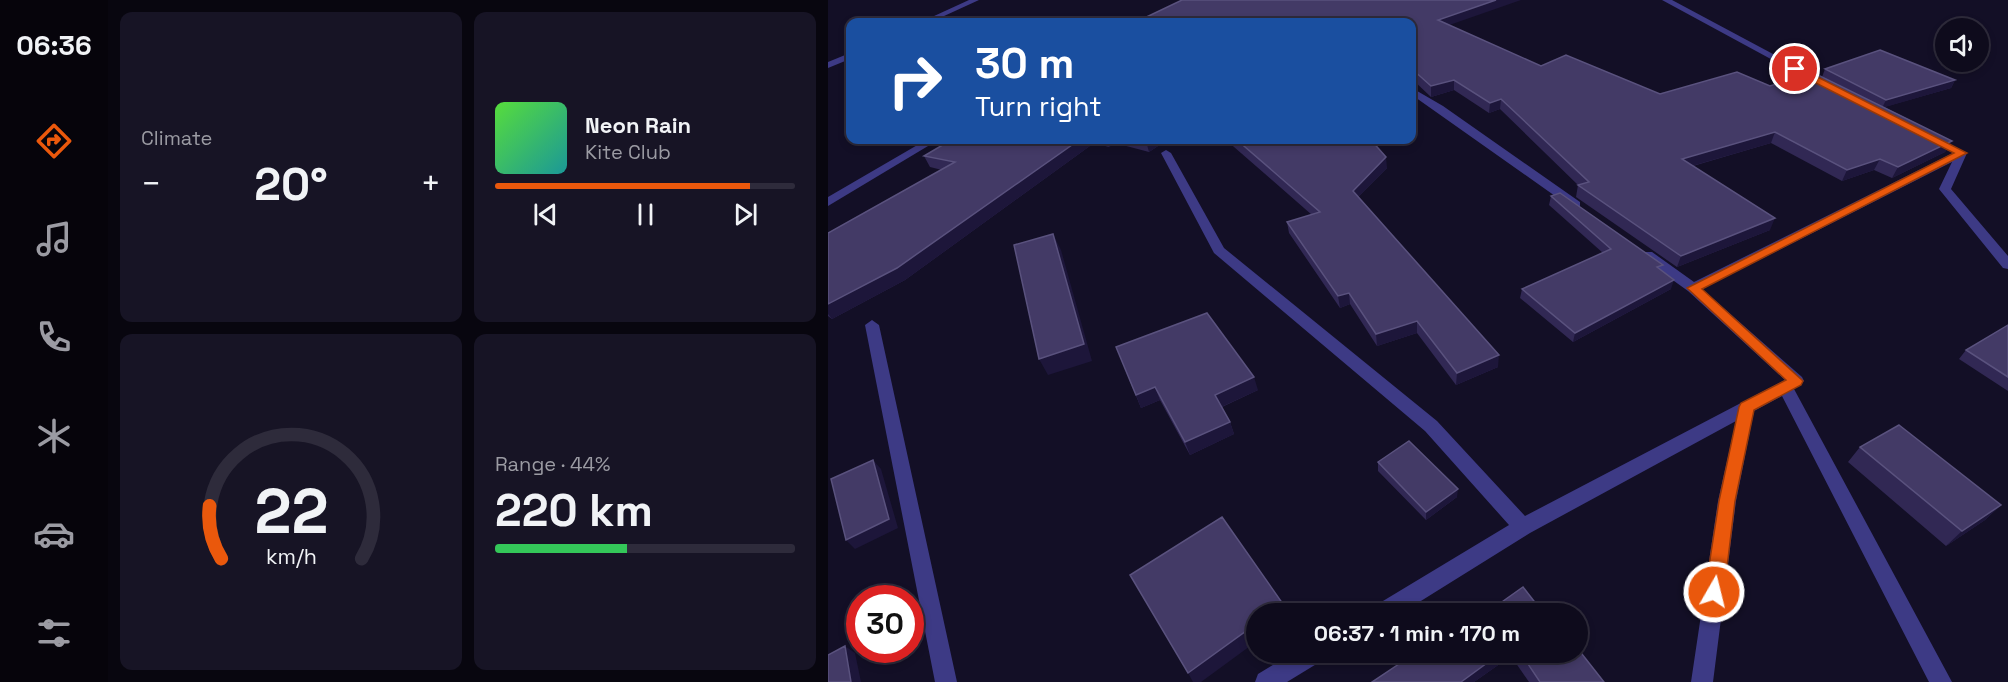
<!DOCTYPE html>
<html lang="en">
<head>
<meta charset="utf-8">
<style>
	body { margin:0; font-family:"Space Grotesk",sans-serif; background:#171425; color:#f1f3f6; height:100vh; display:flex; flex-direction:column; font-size:22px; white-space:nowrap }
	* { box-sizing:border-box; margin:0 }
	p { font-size:20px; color:#9b9ba3 }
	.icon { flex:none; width:33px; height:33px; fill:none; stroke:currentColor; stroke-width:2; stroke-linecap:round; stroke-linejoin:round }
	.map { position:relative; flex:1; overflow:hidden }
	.drawer { display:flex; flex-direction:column; gap:12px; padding:12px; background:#08060f; width:720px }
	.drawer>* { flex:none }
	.banner { position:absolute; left:18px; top:18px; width:570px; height:126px; border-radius:12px; box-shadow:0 3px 9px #0003,0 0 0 2px #2e2b3b; background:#1a4fa0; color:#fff; overflow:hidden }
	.tools { position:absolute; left:1107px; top:18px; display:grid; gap:12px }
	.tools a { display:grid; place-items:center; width:54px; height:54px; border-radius:50%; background:#0e0b1c; box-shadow:0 3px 9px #0003,0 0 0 2px #2e2b3b; font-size:30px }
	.speed { position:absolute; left:18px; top:585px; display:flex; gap:12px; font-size:30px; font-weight:700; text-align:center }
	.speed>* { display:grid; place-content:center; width:78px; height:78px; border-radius:50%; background:#0e0b1c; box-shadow:0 3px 9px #0003,0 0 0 2px #2e2b3b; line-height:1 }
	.speed .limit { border:9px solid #d22; background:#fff; color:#111 }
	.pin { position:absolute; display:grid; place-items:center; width:51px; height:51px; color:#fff; margin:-26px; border:3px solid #fff; border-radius:50%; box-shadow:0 2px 6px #0007 }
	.me { position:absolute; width:66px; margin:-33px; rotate:8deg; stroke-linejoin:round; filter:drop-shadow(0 0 4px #0008) }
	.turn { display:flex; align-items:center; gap:21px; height:126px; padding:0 30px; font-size:27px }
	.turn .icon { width:78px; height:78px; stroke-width:2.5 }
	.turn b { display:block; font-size:42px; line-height:51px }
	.big { font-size:45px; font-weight:700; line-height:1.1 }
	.drawer .widget { flex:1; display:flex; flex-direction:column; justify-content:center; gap:9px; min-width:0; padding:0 21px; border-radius:12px; background:#171425 }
	.drawer .dial { align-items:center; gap:0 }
	.dial svg { height:156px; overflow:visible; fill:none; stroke:#2e2b3b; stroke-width:7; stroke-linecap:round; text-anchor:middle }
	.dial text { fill:#f1f3f6; stroke:none }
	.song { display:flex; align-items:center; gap:18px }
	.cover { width:72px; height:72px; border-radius:9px; background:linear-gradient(135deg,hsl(110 70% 55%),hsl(180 70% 35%)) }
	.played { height:6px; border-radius:3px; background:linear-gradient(90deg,#ea580c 85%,#2e2b3b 85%) }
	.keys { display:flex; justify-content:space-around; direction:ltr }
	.heat { display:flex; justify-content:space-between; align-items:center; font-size:33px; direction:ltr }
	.charge { height:9px; border-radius:4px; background:linear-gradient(90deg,#34c759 44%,#2e2b3b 0) }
	.drawer .tiles { flex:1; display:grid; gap:12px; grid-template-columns:repeat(2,1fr) }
	.trip { position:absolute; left:418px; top:603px; width:342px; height:60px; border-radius:30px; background:#0e0b1c; box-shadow:0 3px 9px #0003,0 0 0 2px #2e2b3b; font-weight:700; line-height:60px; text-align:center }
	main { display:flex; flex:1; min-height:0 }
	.dock { display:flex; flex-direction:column; width:108px; justify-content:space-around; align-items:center; background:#06040b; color:#9b9ba3 }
	.dock .icon { width:42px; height:42px }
	.dock .on { color:#ea580c }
	.dock b { font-size:27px; color:#f1f3f6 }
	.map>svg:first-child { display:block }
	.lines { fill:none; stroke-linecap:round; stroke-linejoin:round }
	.street { fill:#3d3a85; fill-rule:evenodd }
	.wall { fill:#312854 }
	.shaded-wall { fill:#1d163a }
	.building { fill:#433a66; stroke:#5a527e; stroke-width:1.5 }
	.route { fill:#ea580c; stroke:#983908; stroke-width:1.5 }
</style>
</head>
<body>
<main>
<nav class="dock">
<b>06:36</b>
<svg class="icon on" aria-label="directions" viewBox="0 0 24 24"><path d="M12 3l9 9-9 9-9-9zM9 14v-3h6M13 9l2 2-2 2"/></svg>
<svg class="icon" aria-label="music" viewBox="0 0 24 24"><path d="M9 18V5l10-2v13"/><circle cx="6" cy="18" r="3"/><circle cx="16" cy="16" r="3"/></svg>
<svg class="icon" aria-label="phone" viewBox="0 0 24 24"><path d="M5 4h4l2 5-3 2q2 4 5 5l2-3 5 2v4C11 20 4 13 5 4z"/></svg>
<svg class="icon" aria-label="climate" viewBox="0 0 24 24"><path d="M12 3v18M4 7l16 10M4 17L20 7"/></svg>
<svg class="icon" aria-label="car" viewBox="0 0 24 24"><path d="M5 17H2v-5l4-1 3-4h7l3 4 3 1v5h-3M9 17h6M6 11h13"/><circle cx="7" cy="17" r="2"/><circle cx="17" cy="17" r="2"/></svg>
<svg class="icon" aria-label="filters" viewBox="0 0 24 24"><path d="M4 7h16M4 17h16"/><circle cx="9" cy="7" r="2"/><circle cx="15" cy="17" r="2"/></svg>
</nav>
<section class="drawer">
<div class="tiles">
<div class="widget"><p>Climate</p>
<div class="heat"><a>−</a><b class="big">20°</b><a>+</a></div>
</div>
<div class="widget">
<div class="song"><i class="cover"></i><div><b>Neon Rain</b><p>Kite Club</p></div></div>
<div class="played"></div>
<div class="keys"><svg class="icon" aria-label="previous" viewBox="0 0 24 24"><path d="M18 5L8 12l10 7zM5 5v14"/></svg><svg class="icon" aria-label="pause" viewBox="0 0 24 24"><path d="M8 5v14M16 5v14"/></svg><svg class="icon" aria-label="next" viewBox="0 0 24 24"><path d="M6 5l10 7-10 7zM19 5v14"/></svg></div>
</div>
<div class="widget dial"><svg viewBox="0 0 100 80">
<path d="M14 69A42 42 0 1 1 86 69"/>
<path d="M14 69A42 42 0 0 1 8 42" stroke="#ea580c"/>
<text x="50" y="56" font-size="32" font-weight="700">22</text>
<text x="50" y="72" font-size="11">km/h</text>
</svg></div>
<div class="widget"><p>Range · 44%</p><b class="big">220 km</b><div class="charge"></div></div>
</div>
</section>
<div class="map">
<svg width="1180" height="682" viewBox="0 0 1180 682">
	<rect width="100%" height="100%" fill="#130f26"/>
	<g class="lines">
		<!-- street -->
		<path class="street" d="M141,0H151L103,22H93Z
			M834,0H844L999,83L991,85Z
			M22,53V59L0,68V62Z
			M584,88L615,106L752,202V208H744L584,95Z
			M1102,134L1139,153L1123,189L1180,256V269L1175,268L1111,189L1124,162L874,289L974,377L976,381L966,389L1124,682H1101L954,396L926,411L908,501L885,682H863L890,501L908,421L702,533L572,614H542L545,607L681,525L597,431L386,253L333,153L338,150L343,153L396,248L609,421L697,516L957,380L860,291L814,258L812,255L814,252H824L866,282L1125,153L1098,139L1097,137Z
			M98,140H110L0,206V197Z
			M44,320L51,325L129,682H107L37,325Z
			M466,652H498L495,660L459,682H427L430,674Z"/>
	</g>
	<!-- wall -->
	<path class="wall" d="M584,22L621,25L713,66L832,94L942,86L994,77L997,69L1127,80L1123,88L1056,107L1124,141L1117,152L1064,178L1046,170L1014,181L943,143L865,166L942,230L849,267L748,197L750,185L672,109L661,113L626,90L603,97L584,79Z
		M123,140H339L321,152L287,143L281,147L266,143L77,280L4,319L0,316V233L114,170L102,167L96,156Z
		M398,140H543L559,168L530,197L670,367L628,385L589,333L549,346L522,304L512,308L461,233L459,222L484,215Z
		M723,196L833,270L843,289L745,342L692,298L694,289L775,253L721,205Z
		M1180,325V391L1131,359L1138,350Z
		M288,347L430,390L394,407L402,422L406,434L362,455L332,400L313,408Z
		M1032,447L1173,505L1157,520L1118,546L1020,462Z
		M550,462L629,497L598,520L550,471Z
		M599,652H750L776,682H701L683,656L646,682H544L590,659Z"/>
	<!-- shaded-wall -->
	<path class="shaded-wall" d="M668,0H693L610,29V20Z
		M626,80V90L603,97V86Z
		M1127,80L1123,88L1054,108L1058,100Z
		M673,99L672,109L661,113L662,103Z
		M947,132L943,143L850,170L854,159Z
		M251,140H264L266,143L77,280L4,319L0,314V304Z
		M278,140H286L287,143L281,147Z
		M320,140H339L321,152L318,141Z
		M1124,141L1117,152L1064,178L1070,167Z
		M558,157L559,168L525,202V191Z
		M1052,159L1046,170L1014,181L1019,170Z
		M947,218L942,230L849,267L853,256Z
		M225,234L233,250L264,361L220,375L211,359Z
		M846,280L843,289L745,342L747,333Z
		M521,293L522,304L512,308L510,296Z
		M589,321V333L549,346L548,334Z
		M671,355L670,367L628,385L629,373Z
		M426,377L430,390L391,408L387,395Z
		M327,387L332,400L313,408L308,395Z
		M402,422L406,434L362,455L357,442Z
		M45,460L53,469L70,528L27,549L18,540Z
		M630,489L629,497L598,520V512Z
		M1173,505L1157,520L1118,546L1134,531Z
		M455,604L458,614H442Z
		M429,623V641L373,682H365L360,673Z
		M17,646L27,653L33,682H23Z
		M674,652H684L683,656L646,682H633Z"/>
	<!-- building -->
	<path class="building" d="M354,0H668L610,20L713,66L738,55L832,94L909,72L942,86L984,72L1124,141L1070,167L1052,159L1019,170L947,132L854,159L947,218L853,256L750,185L761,182L673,99L662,103L626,80L603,86L584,69V22H308Z
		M1052,50L1127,80L1058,100L997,69Z
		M123,140H251L69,268L0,304V233L127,162L96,156Z
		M409,140H543L558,157L525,191L671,355L629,373L589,321L548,334L521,293L510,296L459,222L492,212Z
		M732,193L835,265L829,267L846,280L747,333L694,289L783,249L723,196Z
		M225,234L256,344L211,359L186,245Z
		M379,313L426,377L387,395L402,422L357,442L327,387L308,395L288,347Z
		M1180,325V377L1138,350Z
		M1071,425L1173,505L1134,531L1032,447Z
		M581,441L630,489L598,512L550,462Z
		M45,460L61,519L18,540L3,479Z
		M394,517L455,604L442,614H429V623L360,673L302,575Z
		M695,587L716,614H657Z
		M17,646L23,682H0V655Z
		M750,649L776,682H712L692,652H750Z
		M599,652H674L633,682H544L586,654L590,659Z"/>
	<!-- route -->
	<path class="route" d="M964,67H970L1139,153L874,289L975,381L973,385L926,410L907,501L896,592L893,598L886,601L880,598L877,592L891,501L911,407L913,403L958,380L859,288L1126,153L964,71Z"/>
</svg>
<div class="tools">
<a><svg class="icon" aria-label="sound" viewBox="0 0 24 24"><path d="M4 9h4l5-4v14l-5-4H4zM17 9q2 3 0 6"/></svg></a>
</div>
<div class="speed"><div class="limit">30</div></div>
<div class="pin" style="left:967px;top:69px;background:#d93025"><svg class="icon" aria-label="arrive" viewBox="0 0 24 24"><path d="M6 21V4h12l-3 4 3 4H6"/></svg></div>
<svg class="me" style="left:886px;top:592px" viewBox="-20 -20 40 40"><circle r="17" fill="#ea580c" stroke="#fff" stroke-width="3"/><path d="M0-11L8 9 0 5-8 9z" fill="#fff"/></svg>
<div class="trip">06:37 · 1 min · 170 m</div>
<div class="banner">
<div class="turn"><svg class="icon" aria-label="right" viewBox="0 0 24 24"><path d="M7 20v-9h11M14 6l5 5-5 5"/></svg><div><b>30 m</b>Turn right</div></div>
</div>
</div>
</main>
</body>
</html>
